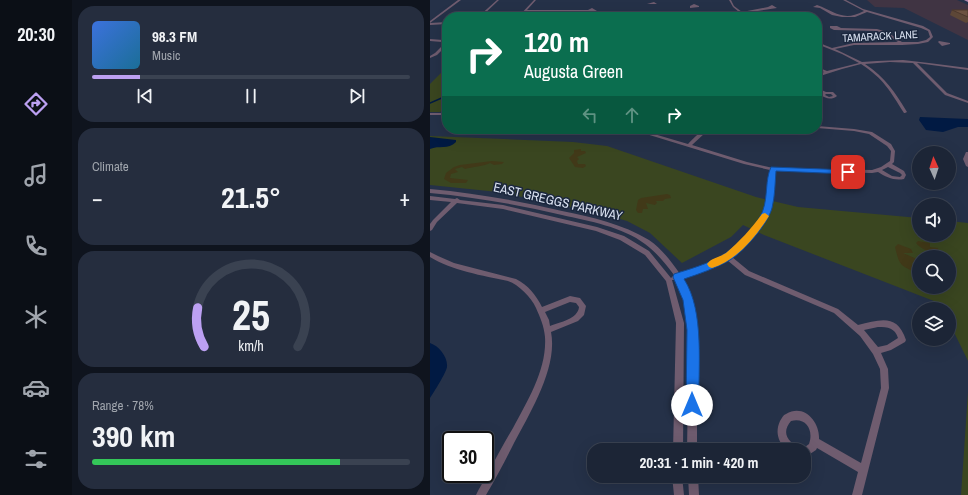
<!DOCTYPE html>
<html lang="en">
<head>
<meta charset="utf-8">
<style>
	body { margin:0; font-family:"Archivo Narrow",sans-serif; background:#252d3e; color:#f1f3f6; height:100vh; display:flex; flex-direction:column; font-size:15px; white-space:nowrap }
	* { box-sizing:border-box; margin:0 }
	p { font-size:13px; color:#a0a5ad }
	.icon { flex:none; width:22px; height:22px; fill:none; stroke:currentColor; stroke-width:2; stroke-linecap:round; stroke-linejoin:round }
	.map { position:relative; flex:1; overflow:hidden }
	.details { display:flex; flex-direction:column; gap:6px; padding:6px; background:#0f141e; width:358px }
	.details>* { flex:none }
	.hud { position:absolute; left:12px; top:12px; width:380px; height:122px; border-radius:16px; box-shadow:0 4px 16px #0002,0 0 0 1px #3a4251; background:#0b6e4f; color:#fff; overflow:hidden }
	.needle { width:26px; rotate:357deg }
	.controls { position:absolute; left:482px; top:146px; display:grid; gap:8px }
	.controls a { display:grid; place-items:center; width:44px; height:44px; border-radius:50%; background:#1c2536; box-shadow:0 4px 16px #0002,0 0 0 1px #3a4251; font-size:20px }
	.speed { position:absolute; left:12px; top:431px; display:flex; gap:8px; font-size:20px; font-weight:700; text-align:center }
	.speed>* { display:grid; place-content:center; width:52px; height:52px; border-radius:50%; background:#1c2536; box-shadow:0 4px 16px #0002,0 0 0 1px #3a4251; line-height:1 }
	.speed .limit { border:2px solid #111; border-radius:6px; background:#fff; color:#111 }
	.pin { position:absolute; display:grid; place-items:center; width:34px; height:34px; color:#fff; margin:-17px; border-radius:8px; box-shadow:0 2px 6px #0006 }
	.me { position:absolute; width:44px; margin:-22px; rotate:0deg; stroke-linejoin:round; filter:drop-shadow(0 0 3px #0008) }
	.turn { display:flex; align-items:center; gap:14px; height:84px; padding:0 16px; font-size:18px }
	.turn .icon { width:52px; height:52px; stroke-width:2.5 }
	.turn b { display:block; font-size:28px; line-height:34px }
	.lanes { display:flex; align-items:center; height:38px; padding:0 16px; background:#0003; justify-content:center; gap:20px; direction:ltr }
	.lanes .off { opacity:.35 }
	.big { font-size:30px; font-weight:700; line-height:1.1 }
	.details .widget { flex:1; display:flex; flex-direction:column; justify-content:center; gap:6px; min-width:0; padding:0 14px; border-radius:16px; background:#252d3e }
	.details .dial { align-items:center; gap:0 }
	.dial svg { height:104px; overflow:visible; fill:none; stroke:#3a4251; stroke-width:7; stroke-linecap:round; text-anchor:middle }
	.dial text { fill:#f1f3f6; stroke:none }
	.song { display:flex; align-items:center; gap:12px }
	.cover { width:48px; height:48px; border-radius:6px; background:linear-gradient(135deg,hsl(220 70% 55%),hsl(200 70% 35%)) }
	.played { height:4px; border-radius:2px; background:linear-gradient(90deg,#bca0f2 15%,#3a4251 15%) }
	.keys { display:flex; justify-content:space-around; direction:ltr }
	.heat { display:flex; justify-content:space-between; align-items:center; font-size:22px; direction:ltr }
	.charge { height:6px; border-radius:3px; background:linear-gradient(90deg,#34c759 78%,#3a4251 0) }
	.trip { position:absolute; left:157px; top:443px; width:224px; height:40px; border-radius:16px; background:#1c2536; box-shadow:0 4px 16px #0002,0 0 0 1px #3a4251; font-weight:700; line-height:40px; text-align:center }
	main { display:flex; flex:1; min-height:0 }
	.menu { display:flex; flex-direction:column; width:72px; justify-content:space-around; align-items:center; background:#0b0f16; color:#a0a5ad }
	.menu .icon { width:28px; height:28px }
	.menu .active { color:#bca0f2 }
	.menu b { font-size:18px; color:#f1f3f6 }
	.map>svg:first-child { display:block }
	.commercial { fill:#403443 }
	.green { fill:#3a4620; fill-rule:evenodd }
	.sand { fill:#413918 }
	.water { fill:#011a43 }
	.lines { fill:none; stroke-linecap:round; stroke-linejoin:round }
	.stream { stroke:#011a43; stroke-width:1.5 }
	.minor { fill:#6f5c6f; fill-rule:evenodd }
	.primary { fill:#ac85ac; fill-rule:evenodd }
	.wall { fill:#5d4737 }
	.building { fill:#6c5240; stroke:#4c392d }
	.route { fill:#1a73e8; stroke:#114b97 }
	.slow { fill:#f59e0b }
	.labels { text-anchor:middle; stroke-width:3; stroke-linejoin:round; paint-order:stroke }
	.far-street-label { font-size:11px; fill:#d9e1f0; stroke:#1b273e }
	.street-label { font-size:13px; fill:#d9e1f0; stroke:#1b273e }
</style>
</head>
<body>
<main>
<nav class="menu">
<b>20:30</b>
<svg class="icon active" aria-label="directions" viewBox="0 0 24 24"><path d="M12 3l9 9-9 9-9-9zM9 14v-3h6M13 9l2 2-2 2"/></svg>
<svg class="icon" aria-label="music" viewBox="0 0 24 24"><path d="M9 18V5l10-2v13"/><circle cx="6" cy="18" r="3"/><circle cx="16" cy="16" r="3"/></svg>
<svg class="icon" aria-label="phone" viewBox="0 0 24 24"><path d="M5 4h4l2 5-3 2q2 4 5 5l2-3 5 2v4C11 20 4 13 5 4z"/></svg>
<svg class="icon" aria-label="climate" viewBox="0 0 24 24"><path d="M12 3v18M4 7l16 10M4 17L20 7"/></svg>
<svg class="icon" aria-label="car" viewBox="0 0 24 24"><path d="M5 17H2v-5l4-1 3-4h7l3 4 3 1v5h-3M9 17h6M6 11h13"/><circle cx="7" cy="17" r="2"/><circle cx="17" cy="17" r="2"/></svg>
<svg class="icon" aria-label="filters" viewBox="0 0 24 24"><path d="M4 7h16M4 17h16"/><circle cx="9" cy="7" r="2"/><circle cx="15" cy="17" r="2"/></svg>
</nav>
<section class="details">
<div class="widget">
<div class="song"><i class="cover"></i><div><b>98.3 FM</b><p>Music</p></div></div>
<div class="played"></div>
<div class="keys"><svg class="icon" aria-label="previous" viewBox="0 0 24 24"><path d="M18 5L8 12l10 7zM5 5v14"/></svg><svg class="icon" aria-label="pause" viewBox="0 0 24 24"><path d="M8 5v14M16 5v14"/></svg><svg class="icon" aria-label="next" viewBox="0 0 24 24"><path d="M6 5l10 7-10 7zM19 5v14"/></svg></div>
</div>
<div class="widget"><p>Climate</p>
<div class="heat"><a>−</a><b class="big">21.5°</b><a>+</a></div>
</div>
<div class="widget dial"><svg viewBox="0 0 100 80">
<path d="M14 69A42 42 0 1 1 86 69"/>
<path d="M14 69A42 42 0 0 1 9 39" stroke="#bca0f2"/>
<text x="50" y="56" font-size="32" font-weight="700">25</text>
<text x="50" y="72" font-size="11">km/h</text>
</svg></div>
<div class="widget"><p>Range · 78%</p><b class="big">390 km</b><div class="charge"></div></div>
</section>
<div class="map">
<svg width="538" height="495" viewBox="0 0 538 495">
	<rect width="100%" height="100%" fill="#253148"/>
	<!-- commercial -->
	<path class="commercial" d="M437,0H527L538,5V40L474,8L445,7Z"/>
	<!-- green -->
	<path class="green" d="M17,67V106L10,112H0V84Z
		M0,136L143,142L177,146L326,197L368,207L489,218V235H519V221L538,223V361L519,322V309H512L509,303L334,235L313,225L301,237L252,263L220,233L197,221L169,213L68,192L0,185ZM489,257H519V287H489Z
		M538,392V495H531Z"/>
	<!-- sand -->
	<path class="sand" d="M151,149V151H155L156,153L147,157L149,159L147,161L148,164H155L156,166L153,168L145,167L139,158L144,153V150Z
		M62,161L74,162L72,164L64,165L60,163C55,166 41,167 35,169L32,167L25,169L28,172L21,174L20,178L38,180L36,183H21L14,179L16,173L24,167L30,165Z
		M237,194L240,195L241,198L235,199L233,201H226L227,203L225,205L216,203L218,209H213L212,213H208L206,210L208,200L211,198Z
		M488,241L500,243V247L508,248L509,254C504,255 489,248 486,243Z
		M468,244L481,249L483,253H473L487,259V261L482,263L485,266L489,264V274C471,265 470,268 465,247Z"/>
	<!-- water -->
	<path class="water" d="M490,117L538,119V127H528L513,132L496,130L489,120Z
		M0,137L26,140V142C18,150 9,145 0,149Z
		M0,343C9,346 18,357 17,367C16,373 4,392 0,398Z"/>
	<g class="lines">
		<!-- stream -->
		<path class="stream" d="M0,103L14,97"/>
		<!-- minor -->
		<path class="minor" d="M28,0H31L0,23V21Z
			M67,0H69L51,17H48Z
			M104,0H106L97,10H158L162,8L167,11L95,12L90,17H88Z
			M299,0H301L304,6L312,12L338,7L342,5L347,8L315,13L324,17C319,17 316,14 311,13C304,13 292,17 284,17L309,12L303,7Z
			M413,0H416L433,9L493,26L500,30L503,37L498,42L488,44L472,45H424L405,49L432,62L447,61L473,60L499,63L538,68V70L487,63L517,93L538,101V103L515,95L483,63L460,62L435,64C455,77 465,92 477,112L475,113H474C460,91 454,79 431,64L412,69L387,77V75L394,72L387,69V67L397,71L429,63L412,54L387,44V42L402,48L424,43L468,42L455,34L447,31L404,30L400,28V26H407L411,28L447,29L457,32L472,42H488L496,40L500,37L498,31L491,28L437,12L425,17H412L402,15L390,8L383,7L387,5C406,12 413,22 434,11Z
			M224,2L227,4H217Z
			M264,4L269,6V7L260,8V6Z
			M195,16L200,17H194Z
			M17,22V24L0,25V23Z
			M0,39L13,40L17,43V45L7,55L0,58V56L5,53L14,44L12,42L0,41Z
			M509,41L520,43V44L512,46L508,42Z
			M387,88L396,92H403L407,96C402,100 396,99 391,95L393,93L387,90ZM396,94H401L403,96L399,97L395,95Z
			M0,113H17V115H0Z
			M387,126L424,129L442,132L461,144L465,151L464,162L462,164L474,171L476,175L474,179C464,181 456,177 448,172L442,173L345,171C344,183 344,196 341,208C336,226 316,246 302,257L319,271L408,309L428,325C450,320 467,313 476,340L475,342L461,350L451,353L458,369L459,388L432,495H422L428,472L387,448L386,450L374,458V450H371L379,444C384,430 376,417 361,421C355,428 354,435 361,442C364,445 366,446 368,450H356C348,441 345,432 350,421C352,418 353,415 356,414C374,403 390,422 389,439L431,463L451,388L450,369L443,354L430,336L404,313L315,275L297,260L279,268L252,278L260,299L267,330V450H257L259,330L254,299L246,280H242L254,323L253,450H243L246,323L236,281L215,255L190,240L166,231L73,209L27,203L7,222L2,230L0,231V224L3,220L21,202L0,200V196L25,199L27,198L30,200L73,205L167,227L194,236L219,251L241,278L244,275C235,263 228,254 215,244C193,227 159,221 132,215C89,205 45,197 0,193V189C45,193 89,201 132,211C161,217 193,224 219,240C232,249 241,261 250,274L274,265L294,256L305,247L318,235L330,220L335,209L340,170L314,164L200,129H207L258,144C265,137 271,129 281,129L275,133L262,145L317,162L343,168L442,170L451,167L460,161L461,151L457,146L439,134L424,131L387,128ZM458,167L470,173L472,175L470,177L462,176L452,170ZM448,327C458,327 465,328 468,338L457,345L448,347L434,330Z
			M536,152H538V167L536,166L533,159Z
			M0,252L8,256L24,263L86,279C98,285 106,295 112,307L140,296L150,298L156,306L154,315L148,321L121,332C128,367 100,413 84,443C75,461 66,478 56,495H46C49,488 54,481 58,473C66,458 74,443 83,428C98,400 117,369 115,337C114,326 110,317 106,308C101,297 89,285 78,281C54,276 20,270 0,257ZM140,302L146,303L149,307C148,319 130,322 120,326L119,320L115,312Z
			M242,476H252L254,495H244Z
			M258,476H268L269,495H259Z"/>
		<!-- primary -->
		<path class="primary" d="M534,0H538V2Z"/>
	</g>
	<!-- wall -->
	<path class="wall" d="M522,10H538V22L536,23L520,15Z"/>
	<!-- building -->
	<path class="building" d="M522,10H538V17Z"/>
	<!-- route -->
	<path class="route" d="M341,167L418,170L421,172L418,174L346,171C345,183 345,196 342,208C338,224 313,252 300,260C286,268 269,274 254,279C275,312 268,367 269,405L267,410L262,411L258,410L256,405L257,330L253,300L243,277L244,274C260,269 278,264 293,255C306,247 328,225 333,210C338,196 335,180 341,167Z"/>
	<!-- slow -->
	<path class="slow" d="M335,213L339,216C325,238 307,260 282,268L279,267L277,264C281,258 290,257 296,253C310,241 321,229 332,214Z"/>
	<g class="labels">
		<!-- far-street labels -->
		<g class="far-street-label">
			<text transform="translate(450 36) rotate(-3)" y="4">TAMARACK LANE</text>
		</g>
		<!-- street labels -->
		<g class="street-label">
			<text transform="translate(128 201) rotate(13)" y="5">EAST GREGGS PARKWAY</text>
		</g>
	</g>
</svg>
<div class="controls">
<a><svg class="needle" viewBox="-14 -14 28 28"><path d="M0-13l5 13h-10z" fill="#e53935"/><path d="M0 13l5-13h-10z" fill="#a0a5ad"/></svg></a>
<a><svg class="icon" aria-label="sound" viewBox="0 0 24 24"><path d="M4 9h4l5-4v14l-5-4H4zM17 9q2 3 0 6"/></svg></a>
<a><svg class="icon" aria-label="search" viewBox="0 0 24 24"><circle cx="10" cy="10" r="6"/><path d="M15 15l6 6"/></svg></a>
<a><svg class="icon" aria-label="layers" viewBox="0 0 24 24"><path d="M12 4l9 5-9 5-9-5zM3 14l9 5 9-5"/></svg></a>
</div>
<div class="speed"><div class="limit">30</div></div>
<div class="pin" style="left:418px;top:172px;background:#d93025"><svg class="icon" aria-label="arrive" viewBox="0 0 24 24"><path d="M6 21V4h12l-3 4 3 4H6"/></svg></div>
<svg class="me" style="left:262px;top:405px" viewBox="-20 -20 40 40"><circle r="19" fill="#fff"/><path d="M0-13L10 11 0 6-10 11z" fill="#1a73e8"/></svg>
<div class="trip">20:31 · 1 min · 420 m</div>
<div class="hud">
<div class="turn"><svg class="icon" aria-label="right" viewBox="0 0 24 24"><path d="M7 20v-9h11M14 6l5 5-5 5"/></svg><div><b>120 m</b>Augusta Green</div></div>
<div class="lanes"><svg class="icon off" aria-label="left" viewBox="0 0 24 24"><path d="M17 20v-9H6M10 6l-5 5 5 5"/></svg><svg class="icon off" aria-label="ahead" viewBox="0 0 24 24"><path d="M12 20V5M6 11l6-6 6 6"/></svg><svg class="icon" aria-label="right" viewBox="0 0 24 24"><path d="M7 20v-9h11M14 6l5 5-5 5"/></svg></div>
</div>
</div>
</main>
</body>
</html>
